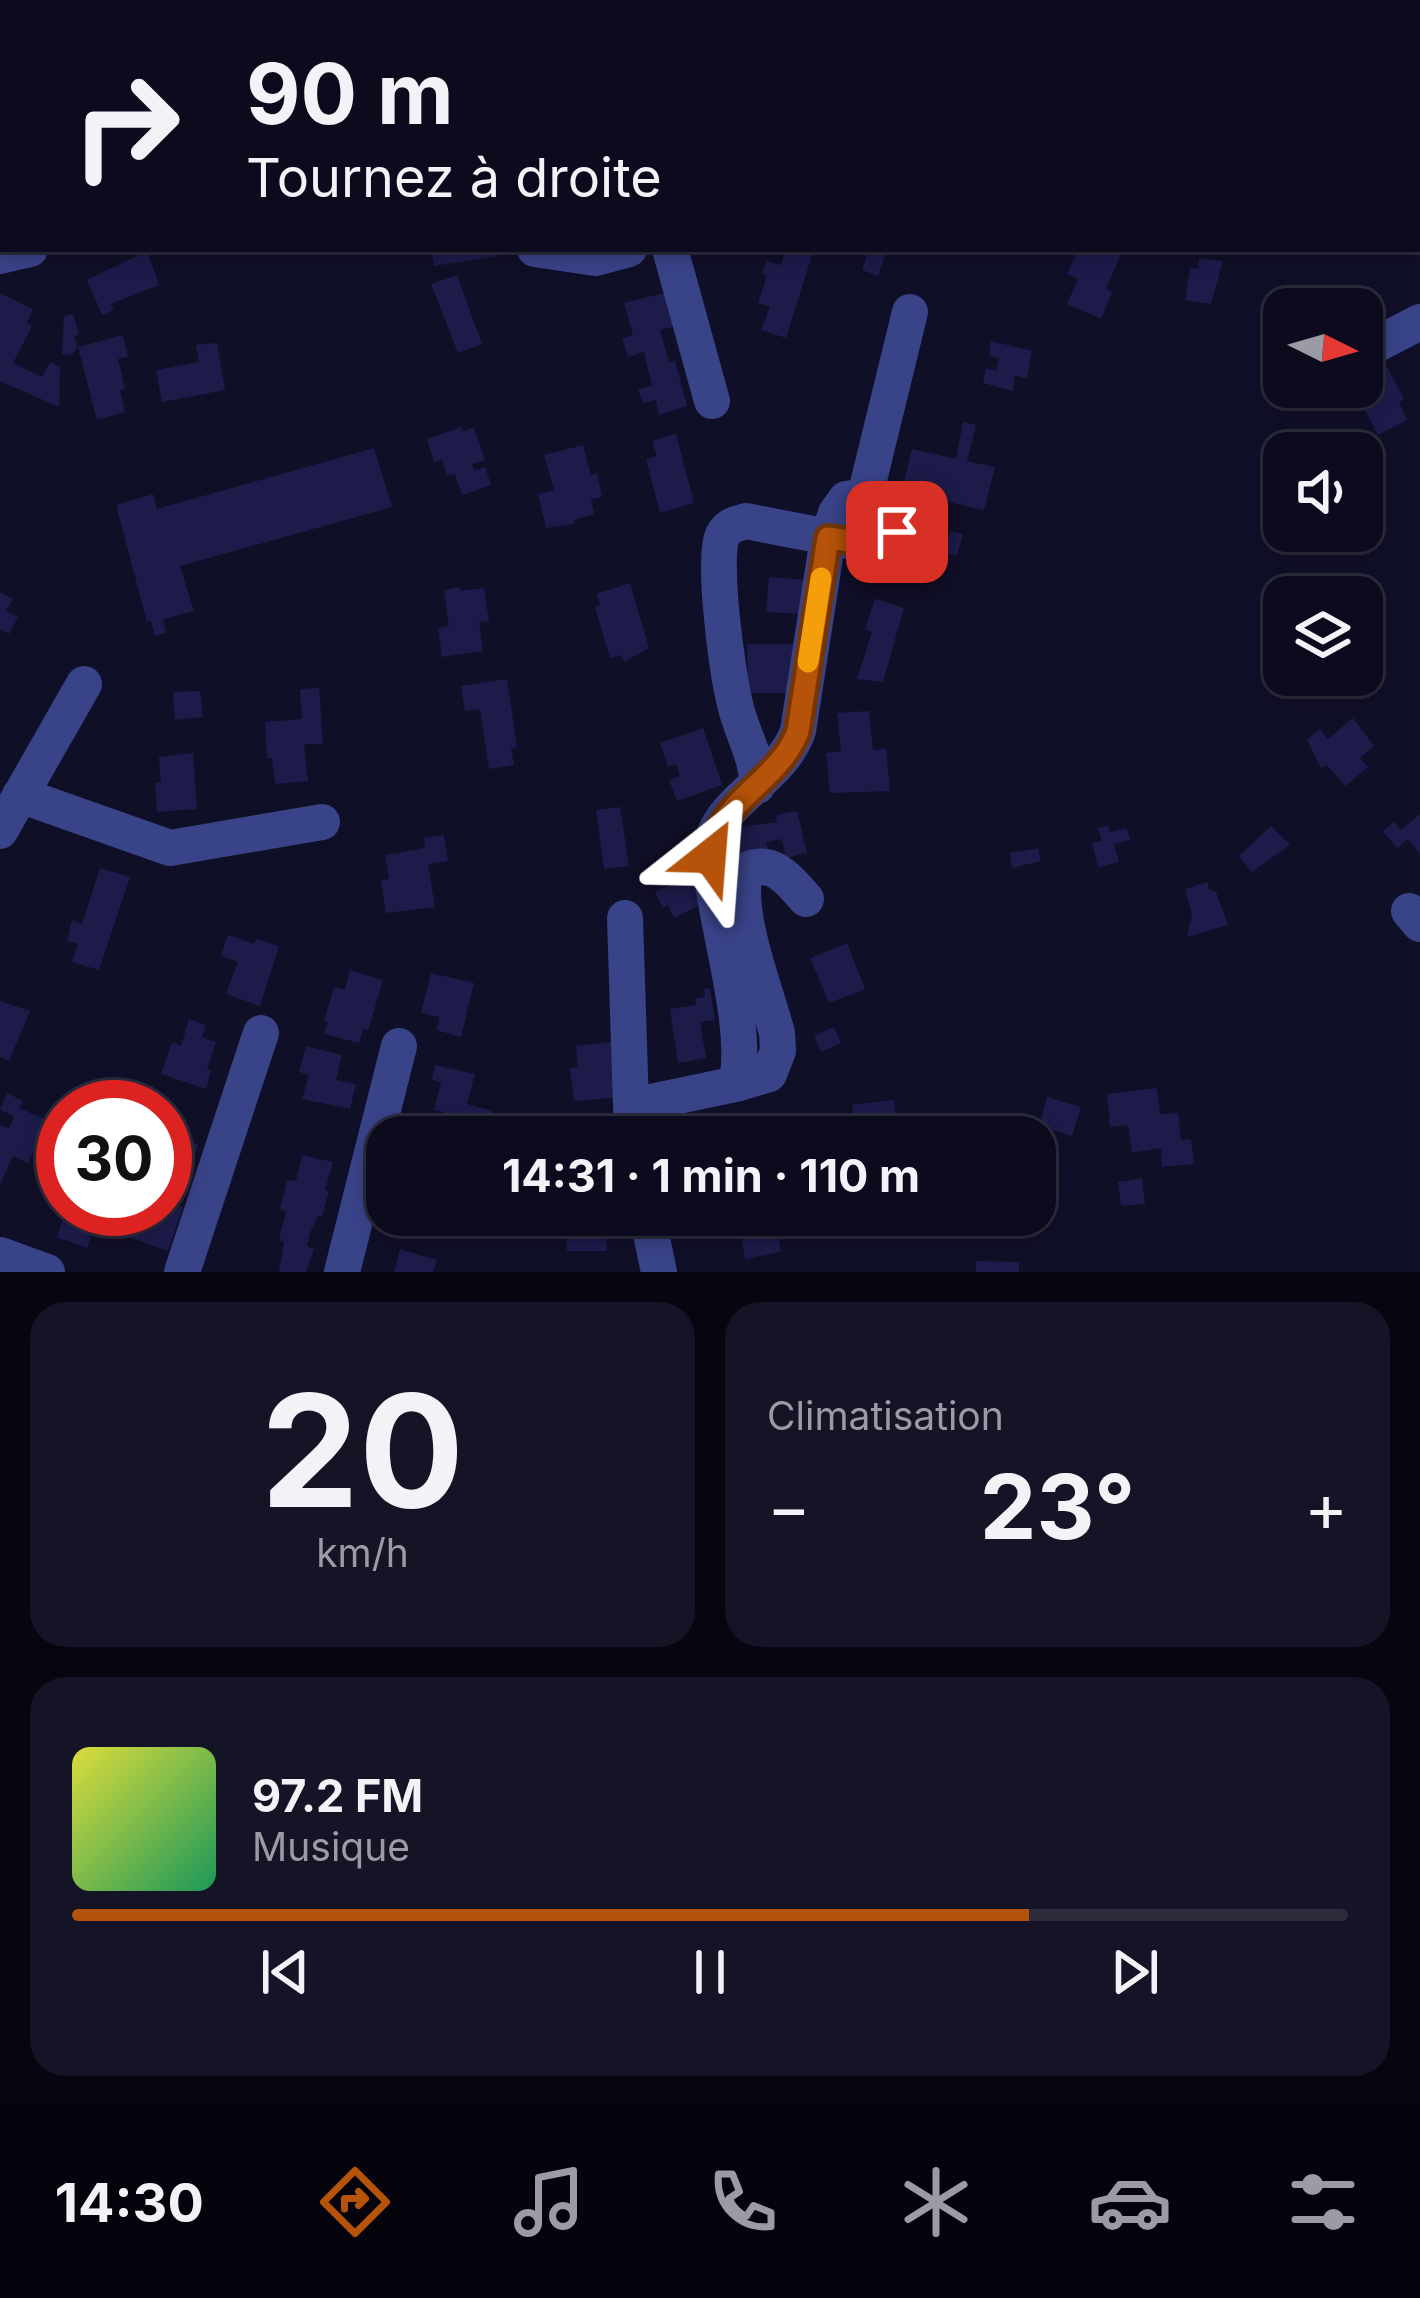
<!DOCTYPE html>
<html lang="fr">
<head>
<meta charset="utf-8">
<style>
	body { margin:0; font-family:Inter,sans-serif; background:#151427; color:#f1f3f6; height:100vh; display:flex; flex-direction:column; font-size:45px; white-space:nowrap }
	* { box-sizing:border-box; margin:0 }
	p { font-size:39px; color:#9a9ba4 }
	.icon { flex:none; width:66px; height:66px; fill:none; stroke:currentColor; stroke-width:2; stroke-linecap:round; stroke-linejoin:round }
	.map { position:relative; height:1272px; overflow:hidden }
	.drawer { display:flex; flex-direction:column; gap:30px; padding:30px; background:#070610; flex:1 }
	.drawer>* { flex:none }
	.top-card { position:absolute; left:0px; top:0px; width:1422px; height:252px; box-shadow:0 6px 18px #0003,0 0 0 3px #2c2b3c; background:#0c0b1e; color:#f1f3f6; overflow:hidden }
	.needle { width:78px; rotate:95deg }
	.tools { position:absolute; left:1263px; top:288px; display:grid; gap:24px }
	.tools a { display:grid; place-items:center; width:120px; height:120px; border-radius:24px; background:#0c0b1e; box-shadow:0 6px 18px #0003,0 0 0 3px #2c2b3c; font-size:60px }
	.speed { position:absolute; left:36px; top:1080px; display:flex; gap:24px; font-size:60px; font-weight:700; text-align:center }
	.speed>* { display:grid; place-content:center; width:156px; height:156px; border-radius:50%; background:#0c0b1e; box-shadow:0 6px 18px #0003,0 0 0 3px #2c2b3c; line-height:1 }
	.speed .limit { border:18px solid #d22; background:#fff; color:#111 }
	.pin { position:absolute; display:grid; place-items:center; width:102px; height:102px; color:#fff; margin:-51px; border-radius:24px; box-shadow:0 6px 18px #0006 }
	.me { position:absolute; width:132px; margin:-66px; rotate:28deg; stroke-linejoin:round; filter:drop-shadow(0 0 9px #0008) }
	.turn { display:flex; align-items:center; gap:42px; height:252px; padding:0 48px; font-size:54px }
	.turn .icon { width:156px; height:156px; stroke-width:2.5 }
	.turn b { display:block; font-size:84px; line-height:102px }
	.big { font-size:90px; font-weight:700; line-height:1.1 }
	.drawer .widget { flex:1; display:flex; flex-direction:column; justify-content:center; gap:18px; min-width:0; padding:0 42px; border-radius:36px; background:#151427 }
	.drawer .dial { align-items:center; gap:0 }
	.dial b { font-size:156px; line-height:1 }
	.song { display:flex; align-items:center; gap:36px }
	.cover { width:144px; height:144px; border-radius:18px; background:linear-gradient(135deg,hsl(60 70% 55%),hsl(150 70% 35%)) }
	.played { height:12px; border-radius:6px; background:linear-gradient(90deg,#b45309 75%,#2c2b3c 75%) }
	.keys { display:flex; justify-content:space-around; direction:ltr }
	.heat { display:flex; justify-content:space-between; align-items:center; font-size:66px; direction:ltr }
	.drawer .tiles { flex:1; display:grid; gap:30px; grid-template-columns:1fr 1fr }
	.widget:last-child { grid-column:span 2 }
	.trip { position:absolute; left:366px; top:1116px; width:690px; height:120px; border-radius:36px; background:#0c0b1e; box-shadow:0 6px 18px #0003,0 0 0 3px #2c2b3c; font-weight:700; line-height:120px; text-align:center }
	.tab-bar { display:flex; height:192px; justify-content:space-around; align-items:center; background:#05040c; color:#9a9ba4 }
	.tab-bar .icon { width:84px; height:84px }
	.tab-bar .active { color:#b45309 }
	.tab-bar b { font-size:54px; color:#f1f3f6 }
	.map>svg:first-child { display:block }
	.building { fill:#1d1b4a }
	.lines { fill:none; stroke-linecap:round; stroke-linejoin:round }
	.minor { stroke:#394388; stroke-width:36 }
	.major { stroke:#aa5eff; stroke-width:36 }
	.route-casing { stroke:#753606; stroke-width:30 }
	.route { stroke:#b45309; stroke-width:21 }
	.slow { stroke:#f59e0b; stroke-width:21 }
</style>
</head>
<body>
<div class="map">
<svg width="1420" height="1272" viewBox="0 0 1420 1272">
	<rect width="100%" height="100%" fill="#100f28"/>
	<!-- building -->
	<path class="building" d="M431,249H496L498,256L434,266Z
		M786,249H814L786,338L761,330L770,307L758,303L767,276L762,274L767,261L781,265Z
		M869,249H887L878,276L862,270Z
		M1079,249H1123L1106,289L1112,292L1101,319L1067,304L1078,279L1067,274Z
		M147,251L159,285L111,304L114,310L102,315L87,280Z
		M1199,258L1223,261L1211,304L1185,300L1190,268L1198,269Z
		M457,275L482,344L458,353L431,284Z
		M668,292L677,326L660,330L669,362L675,361L687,406L659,415L656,400L643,403L638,389L652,386L644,352L628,357L622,338L633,335L624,303Z
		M0,293L33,309L27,323L32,326L13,363L42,377L50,362L60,367L59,407L0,381Z
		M73,314L79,334L74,336L78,347L72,355L62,354L64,316Z
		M123,335L128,357L118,359L125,389L120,390L125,412L97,420L78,347Z
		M991,341L1032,351L1027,379L1015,375L1013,391L983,383L986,368L996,371L999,358L989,356Z
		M217,343L225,390L162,402L156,370L199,362L196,345Z
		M1379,352L1404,399L1399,402L1407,420L1378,435L1364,408L1371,405L1361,387L1362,361Z
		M963,422L976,425L967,461L995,467L984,510L940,500L939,506L920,502L923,487L904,482L912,449L956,459Z
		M461,427L463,431L474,428L485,460L472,464L474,471L485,467L491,485L462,495L455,474L447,476L442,459L434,462L427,439Z
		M676,434L694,503L660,513L646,459L657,456L652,441Z
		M583,445L591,475L597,473L602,497L591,499L594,514L573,520L574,524L546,528L538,494L554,490L544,455Z
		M374,448L392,507L180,566L194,611L163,619L166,633L155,636L151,621L147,622L116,505L153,494L157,509Z
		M950,531L963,534L957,555L931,554L933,547L944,550Z
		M769,577L807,580L804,614L766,612Z
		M630,583L649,648L624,662L622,655L610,658L595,607L600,605L596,594Z
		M459,587L460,591L484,588L489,621L479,622L483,651L442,657L438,628L449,626L444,590Z
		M0,592L13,599L6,611L18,617L9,634L0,629Z
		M875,599L904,608L883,682L857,679L872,632L865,629Z
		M747,644H796L797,693H748Z
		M507,679L517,747L511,748L514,765L489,769L480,709L465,711L461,686Z
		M319,688L323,744H304L308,781L275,784L272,758H267L265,722L302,719L300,689Z
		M200,691L203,717L175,720L173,692Z
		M869,711L873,750L886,749L890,791L830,793L826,753L841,751L837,713Z
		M1353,718L1374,746L1360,758L1368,767L1345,786L1327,765L1321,768L1307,740L1320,729L1328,739Z
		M703,728L722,785L677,801L669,780L680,776L676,764L668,767L660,743Z
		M193,753L197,809L157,812L155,783H161L159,757Z
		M620,807L629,866L604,869L596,810Z
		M797,811L807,853L786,858L782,839L766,842L768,849L741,855L735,828L777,822L776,815Z
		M1420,814V854L1408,839L1397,848L1383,831L1394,822L1401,830Z
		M1108,826L1110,832L1127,828L1130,840L1114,844L1119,862L1098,867L1092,843L1102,841L1098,828Z
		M1271,826L1290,845L1252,872L1239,856Z
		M444,835L448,861L428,864L435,907L386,913L381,880L389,879L385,855L425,848L424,838Z
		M1038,848L1041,861L1012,868L1010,853Z
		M100,868L130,877L99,970L72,962L78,944L67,941L72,920L82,924Z
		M693,874L706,902L674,918L668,905L663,908L655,892Z
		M1208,882V889L1216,892L1228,925L1187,937L1192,914L1185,889Z
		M228,935L254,944L256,939L279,946L260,1006L226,994L238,962L221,956Z
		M847,943L865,989L829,1003L810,958Z
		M350,970L383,980L368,1031L363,1029L359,1043L324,1034L328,1022L324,1021L334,987L345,990Z
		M431,973L474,983L461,1037L436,1030L440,1017L421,1013Z
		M710,988L715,1020L700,1022L706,1058L678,1063L670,1009L696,1005L695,999L705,997L704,989Z
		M0,1001L30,1011L9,1061L0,1057Z
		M189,1019L206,1025L202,1037L216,1042L207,1069L211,1071L206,1089L161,1074L172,1042L181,1046Z
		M834,1027L841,1043L821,1052L814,1036Z
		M617,1041L622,1097L574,1101L570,1068L578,1067L576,1046Z
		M306,1046L342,1055L336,1080L356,1084L350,1109L302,1099L309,1075L299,1072Z
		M435,1065L475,1074L467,1104L493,1111L486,1137L439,1127L443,1112L434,1110L441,1082L432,1080Z
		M1157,1088L1160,1114L1178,1113L1181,1140L1191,1139L1194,1164L1162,1167L1161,1148L1132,1153L1128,1125L1110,1127L1107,1094Z
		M7,1093L23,1101L19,1108L47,1120L28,1163L13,1156L0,1184V1126L9,1128L14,1116L0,1110Z
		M1047,1097L1081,1107L1072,1136L1039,1126Z
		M894,1100L898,1137H856L852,1105Z
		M166,1135L198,1144L185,1190L165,1184Z
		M302,1155L333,1162L325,1190L329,1191L322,1216H318L310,1233L307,1246L314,1249L306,1272H279L284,1242L279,1240L286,1211L280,1209L287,1180L296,1181Z
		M1142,1178L1145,1204L1121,1206L1118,1182Z
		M165,1201L183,1207L168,1251L122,1235L131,1209H165Z
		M66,1209H101L87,1248L57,1237Z
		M446,1215H478L473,1235L442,1228Z
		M557,1215H604L607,1251H567L566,1230H558Z
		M745,1215H774L781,1252L745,1259L741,1233L748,1232Z
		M400,1249L437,1260L433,1272H394Z
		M976,1261L1019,1262V1272H976Z"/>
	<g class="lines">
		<!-- minor -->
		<path class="minor" d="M103,3L108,0
			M418,3L423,0
			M597,3L600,0
			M1314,3L1317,0
			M0,68L3,66
			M535,249L595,258L629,249
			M670,249L712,401
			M0,256L30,249
			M1362,352L1420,322
			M757,786C758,757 741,732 735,704C728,676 711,557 723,535C728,525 736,524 746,521L854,542L887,541L897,532L907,512
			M20,795L170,848L322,822
			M0,831L84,684
			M1409,911L1420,924
			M625,918L631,1106
			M736,1084L769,1074L778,1051L777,1033C765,988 735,915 745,871C772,857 789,880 806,899
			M632,1137L631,1106L736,1084C748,1039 724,951 716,902C713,882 706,857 713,838C727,796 781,778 798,731L828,538L836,513L846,499L865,496L910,312
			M647,1215L659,1272
			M0,1255L47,1272
			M182,1272L261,1033
			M342,1272L399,1046"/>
		<!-- major -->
		<path class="major" d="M309,3L314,0
			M0,182L3,180"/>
	</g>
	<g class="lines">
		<!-- route casing -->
		<g class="route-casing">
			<path id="route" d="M710,856C717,801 780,781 798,731L828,538C852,541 878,549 897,532"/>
		</g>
		<!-- route -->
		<use href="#route" class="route"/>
		<!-- slow -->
		<path class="slow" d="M808,662L821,578"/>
	</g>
</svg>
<div class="tools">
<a><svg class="needle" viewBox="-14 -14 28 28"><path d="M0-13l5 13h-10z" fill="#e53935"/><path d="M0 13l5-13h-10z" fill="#9a9ba4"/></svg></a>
<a><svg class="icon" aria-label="sound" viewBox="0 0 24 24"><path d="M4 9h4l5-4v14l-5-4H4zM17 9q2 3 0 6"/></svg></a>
<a><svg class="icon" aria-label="layers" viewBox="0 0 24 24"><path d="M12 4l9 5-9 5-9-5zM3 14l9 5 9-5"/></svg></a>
</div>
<div class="speed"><div class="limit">30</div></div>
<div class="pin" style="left:897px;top:532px;background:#d93025"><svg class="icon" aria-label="arrive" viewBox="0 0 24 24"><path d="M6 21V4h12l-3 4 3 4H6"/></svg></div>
<svg class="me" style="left:710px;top:856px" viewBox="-20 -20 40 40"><path d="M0-17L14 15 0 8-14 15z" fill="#b45309" stroke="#fff" stroke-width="4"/></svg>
<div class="trip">14:31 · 1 min · 110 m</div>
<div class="top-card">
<div class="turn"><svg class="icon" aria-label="right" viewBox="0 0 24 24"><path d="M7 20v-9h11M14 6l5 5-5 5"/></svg><div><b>90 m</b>Tournez à droite</div></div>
</div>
</div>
<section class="drawer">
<div class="tiles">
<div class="widget dial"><b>20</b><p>km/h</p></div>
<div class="widget"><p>Climatisation</p>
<div class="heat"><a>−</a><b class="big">23°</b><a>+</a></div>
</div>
<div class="widget">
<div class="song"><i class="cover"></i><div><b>97.2 FM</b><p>Musique</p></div></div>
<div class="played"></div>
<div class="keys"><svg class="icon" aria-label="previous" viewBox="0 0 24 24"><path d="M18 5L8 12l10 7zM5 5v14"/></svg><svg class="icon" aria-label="pause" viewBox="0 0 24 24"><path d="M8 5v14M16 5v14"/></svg><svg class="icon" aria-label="next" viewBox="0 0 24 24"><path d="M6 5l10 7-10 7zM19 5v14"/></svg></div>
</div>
</div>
</section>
<nav class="tab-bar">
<b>14:30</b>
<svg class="icon active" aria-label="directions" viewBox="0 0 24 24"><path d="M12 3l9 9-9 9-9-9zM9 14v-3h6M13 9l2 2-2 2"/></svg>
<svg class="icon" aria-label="music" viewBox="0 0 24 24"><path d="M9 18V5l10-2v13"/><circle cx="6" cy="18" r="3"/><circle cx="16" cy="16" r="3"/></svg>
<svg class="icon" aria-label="phone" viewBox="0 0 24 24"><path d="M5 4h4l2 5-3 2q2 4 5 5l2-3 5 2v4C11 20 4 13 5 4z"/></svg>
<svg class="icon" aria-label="climate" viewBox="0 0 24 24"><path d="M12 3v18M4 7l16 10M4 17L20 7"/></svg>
<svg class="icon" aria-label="car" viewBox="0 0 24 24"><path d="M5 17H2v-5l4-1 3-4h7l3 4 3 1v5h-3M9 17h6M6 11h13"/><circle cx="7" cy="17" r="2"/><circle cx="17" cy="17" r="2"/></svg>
<svg class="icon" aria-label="filters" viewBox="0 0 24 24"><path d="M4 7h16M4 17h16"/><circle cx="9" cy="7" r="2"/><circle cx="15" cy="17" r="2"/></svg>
</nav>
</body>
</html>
